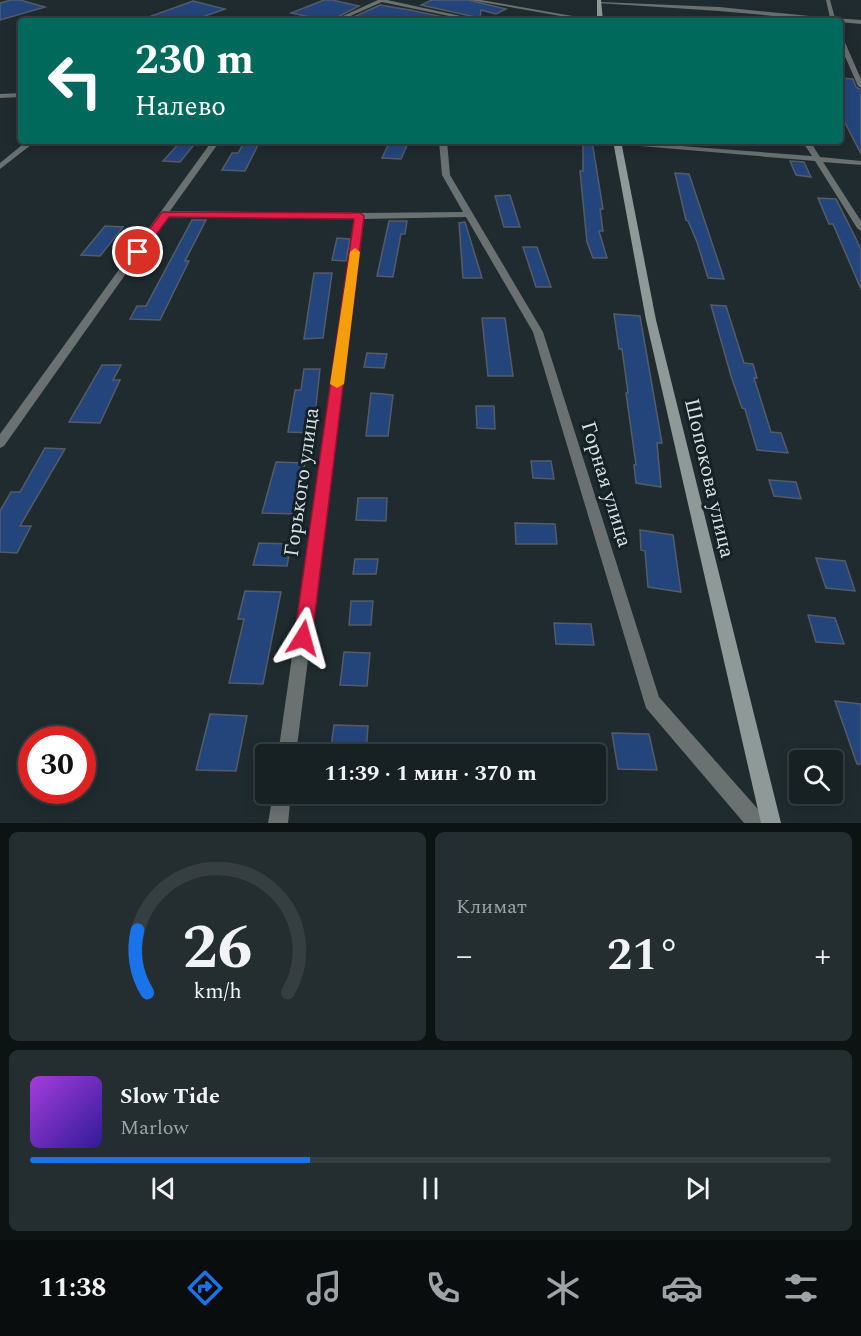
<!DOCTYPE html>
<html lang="ru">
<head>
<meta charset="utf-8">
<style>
	body { margin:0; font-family:Spectral,serif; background:#242d30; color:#f1f3f6; height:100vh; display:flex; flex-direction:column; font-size:22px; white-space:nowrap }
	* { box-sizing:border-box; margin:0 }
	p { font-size:20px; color:#9ea3a6 }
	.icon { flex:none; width:33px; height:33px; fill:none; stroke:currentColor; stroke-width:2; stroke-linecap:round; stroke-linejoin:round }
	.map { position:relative; height:823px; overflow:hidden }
	.panel { display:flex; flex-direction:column; gap:9px; padding:9px; background:#0d1213; flex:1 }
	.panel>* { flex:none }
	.banner { position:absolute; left:18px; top:18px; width:825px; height:126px; border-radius:6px; box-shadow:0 3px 15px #0003,0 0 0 2px #363e41; background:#00695c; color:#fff; overflow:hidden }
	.controls { position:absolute; left:789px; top:750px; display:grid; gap:12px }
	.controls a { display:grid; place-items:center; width:54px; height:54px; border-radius:6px; background:#172023; box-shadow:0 3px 15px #0003,0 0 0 2px #363e41; font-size:30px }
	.speed { position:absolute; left:18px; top:726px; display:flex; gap:12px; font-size:30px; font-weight:700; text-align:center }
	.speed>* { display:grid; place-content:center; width:78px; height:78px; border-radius:50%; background:#172023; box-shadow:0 3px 15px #0003,0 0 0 2px #363e41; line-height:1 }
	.speed .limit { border:9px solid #d22; background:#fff; color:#111 }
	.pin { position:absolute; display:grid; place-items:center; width:51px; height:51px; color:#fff; margin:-26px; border:3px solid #fff; border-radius:50%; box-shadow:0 2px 6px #0007 }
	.me { position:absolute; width:66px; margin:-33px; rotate:8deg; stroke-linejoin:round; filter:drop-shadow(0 0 4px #0008) }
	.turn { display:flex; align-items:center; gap:21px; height:126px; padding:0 18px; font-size:27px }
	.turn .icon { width:78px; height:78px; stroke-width:2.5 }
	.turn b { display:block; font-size:42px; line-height:51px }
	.big { font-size:45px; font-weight:700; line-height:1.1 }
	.panel .widget { flex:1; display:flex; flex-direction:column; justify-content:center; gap:9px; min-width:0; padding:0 21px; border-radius:9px; background:#242d30 }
	.panel .dial { align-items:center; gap:0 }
	.dial svg { height:156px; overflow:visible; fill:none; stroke:#363e41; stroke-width:7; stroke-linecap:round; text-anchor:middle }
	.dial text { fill:#f1f3f6; stroke:none }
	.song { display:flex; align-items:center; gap:18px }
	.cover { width:72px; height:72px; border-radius:9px; background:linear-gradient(135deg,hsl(280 70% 55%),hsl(250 70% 35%)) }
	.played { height:6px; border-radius:3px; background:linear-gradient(90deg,#1a73e8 35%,#363e41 35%) }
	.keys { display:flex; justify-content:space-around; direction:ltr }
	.heat { display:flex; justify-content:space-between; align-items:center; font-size:33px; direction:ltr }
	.panel .tiles { flex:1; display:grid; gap:9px; grid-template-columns:1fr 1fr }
	.widget:last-child { grid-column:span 2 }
	.trip { position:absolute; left:255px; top:744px; width:351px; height:60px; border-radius:6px; background:#172023; box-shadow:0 3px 15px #0003,0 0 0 2px #363e41; font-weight:700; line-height:60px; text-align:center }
	.tab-bar { display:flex; height:96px; justify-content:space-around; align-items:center; background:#090d0e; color:#9ea3a6 }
	.tab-bar .icon { width:42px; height:42px }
	.tab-bar .current { color:#1a73e8 }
	.tab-bar b { font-size:27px; color:#f1f3f6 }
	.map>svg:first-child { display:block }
	.building { fill:#24457c; stroke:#555b66; stroke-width:1.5 }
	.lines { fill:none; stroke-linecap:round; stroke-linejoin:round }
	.street { fill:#6a7170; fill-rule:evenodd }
	.secondary { fill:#8e9998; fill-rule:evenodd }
	.route { fill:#e11d48; stroke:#92132f; stroke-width:1.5 }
	.slow { fill:#f59e0b }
	.labels { text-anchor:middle; stroke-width:6; stroke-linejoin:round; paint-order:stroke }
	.street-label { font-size:21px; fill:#d8dfe2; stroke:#152126 }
</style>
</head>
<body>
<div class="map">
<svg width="861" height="823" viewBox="0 0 861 823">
	<rect width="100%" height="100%" fill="#1f2b2f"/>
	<!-- building -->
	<path class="building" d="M11,0H20L45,7L0,20V3Z
		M324,0H332L359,6L330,21L291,13Z
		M432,0H468L506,9L496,14L481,10L480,18L421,5Z
		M193,1L225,9L191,21H143V19Z
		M380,5L410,10L462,21H345Z
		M840,78L853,79L856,87L861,90V154L840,113Z
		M181,141H197L180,162L163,161Z
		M390,141L408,143L401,159L382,158Z
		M583,141H592L603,209H600L603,231H599L607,258H593L587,242L580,171H583Z
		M244,143H259L245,171L222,170L232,153H238Z
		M790,161L804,162L811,177L796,175Z
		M675,173L689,174L724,279L708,278L697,242L688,221L686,220Z
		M510,195L520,227H504L495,196Z
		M818,198L836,199L856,239L861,250V289L833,224H829Z
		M192,220H206L185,261H189L160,320L130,319L137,306H146Z
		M389,221H407L405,234H401L393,277L377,276Z
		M465,222L482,278H463L459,223Z
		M105,226L123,227L100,256L81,255Z
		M337,238L350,239L346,261L332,260Z
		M523,247H537L551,287H536Z
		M314,273H332L323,338L304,339Z
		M711,305L726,306L744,363L753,364L757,378H754L771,432L781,433L788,453L757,450L745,409L742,408L731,376Z
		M614,314L640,316L662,443H657L661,487L636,483L634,465H636L626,393H628L622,349H619Z
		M482,318H505L513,376H488Z
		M367,353L387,354L384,368L364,367Z
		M102,365H121L113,380H120L100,423L69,422Z
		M304,369H320L313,433L288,432L295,390H301Z
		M371,393L393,395L388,436H366Z
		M476,406H494L495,429L477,428Z
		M45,448L65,449L20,526H31L17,553L0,552V511L11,492H20Z
		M531,461H551L554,479L533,478Z
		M276,462L305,463L297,499H300L297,514L262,513Z
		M769,480L796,482L801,499L774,496Z
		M358,498H387L386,521L356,520Z
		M515,523L555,524L557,544H516Z
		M640,530L673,535L681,592L648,587L645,551L641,550Z
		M259,543L291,544L287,566L253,565Z
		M816,558L845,561L855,591L826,588Z
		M355,559H378L376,574H353Z
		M245,591L281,592L263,684L229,683L244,619H238Z
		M351,601H373L371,625H349Z
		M808,615L835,618L844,644L816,642Z
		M554,623L591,624L594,645L556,644Z
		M344,652L370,653L367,686L340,685Z
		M835,701L861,704V764H857Z
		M210,714L247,716L236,771L196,770Z
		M334,725L368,726L366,754H330Z
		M612,733L649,734L657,770L618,769Z"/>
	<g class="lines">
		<!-- street -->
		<path class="street" d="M378,0H387L484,21H473L382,2L339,21H332Z
			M470,0H481L601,21H589Z
			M826,0H830L835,18L861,20V24L719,11L598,3L600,2L719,7L830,18Z
			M840,36L843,38L861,79V88L858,86L840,45Z
			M21,93V97L0,98V94Z
			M27,141H36L0,169V163Z
			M212,141H220L170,211L360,213L463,212L442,175L439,141H447L450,175L543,332L659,697L764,816L767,823H744L646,708L533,332L466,217L364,219L296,754H278L355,219L166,217L4,446L0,448V434Z
			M614,141L812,156L802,141H810L820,157L861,161V165L823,162L861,221V231L857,228L815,161L617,144Z
			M273,794H291L288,823H268Z"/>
		<!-- secondary -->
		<path class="secondary" d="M597,0H601L603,21H597Z
			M613,141H621L656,320L781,823H761L646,320Z"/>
	</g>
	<!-- route -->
	<path class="route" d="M162,212L360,213L364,216L312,638L309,644L303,646L296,644L294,638L354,219L169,217L142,254H134L133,252Z"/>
	<!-- slow -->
	<path class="slow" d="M355,248L360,252L344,384L337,388L330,384L350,252Z"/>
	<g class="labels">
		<!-- street labels -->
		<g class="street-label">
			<text transform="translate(710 478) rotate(77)" y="7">Шопокова улица</text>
			<text transform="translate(301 482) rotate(-82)" y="7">Горького улица</text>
			<text transform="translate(607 484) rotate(73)" y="7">Горная улица</text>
		</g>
	</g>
</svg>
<div class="controls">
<a><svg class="icon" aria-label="search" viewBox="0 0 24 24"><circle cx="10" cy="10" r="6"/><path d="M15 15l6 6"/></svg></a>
</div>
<div class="speed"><div class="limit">30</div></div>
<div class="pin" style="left:138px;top:252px;background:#d93025"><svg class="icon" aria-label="arrive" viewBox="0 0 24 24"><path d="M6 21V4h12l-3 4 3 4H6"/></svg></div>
<svg class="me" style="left:303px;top:638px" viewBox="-20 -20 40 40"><path d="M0-17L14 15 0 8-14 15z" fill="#e11d48" stroke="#fff" stroke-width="4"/></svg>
<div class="trip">11:39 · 1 мин · 370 m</div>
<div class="banner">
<div class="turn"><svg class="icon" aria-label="left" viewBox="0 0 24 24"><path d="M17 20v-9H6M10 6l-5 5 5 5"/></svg><div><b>230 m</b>Налево</div></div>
</div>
</div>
<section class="panel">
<div class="tiles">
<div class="widget dial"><svg viewBox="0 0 100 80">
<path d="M14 69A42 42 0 1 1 86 69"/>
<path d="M14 69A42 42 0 0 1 9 37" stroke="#1a73e8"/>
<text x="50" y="56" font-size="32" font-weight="700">26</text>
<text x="50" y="72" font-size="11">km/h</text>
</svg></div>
<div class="widget"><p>Климат</p>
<div class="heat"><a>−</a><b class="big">21°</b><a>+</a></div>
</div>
<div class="widget">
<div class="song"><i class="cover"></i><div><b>Slow Tide</b><p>Marlow</p></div></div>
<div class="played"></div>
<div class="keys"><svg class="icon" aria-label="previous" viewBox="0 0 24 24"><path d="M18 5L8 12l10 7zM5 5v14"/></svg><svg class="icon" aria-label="pause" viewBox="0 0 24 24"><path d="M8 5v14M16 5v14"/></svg><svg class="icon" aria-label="next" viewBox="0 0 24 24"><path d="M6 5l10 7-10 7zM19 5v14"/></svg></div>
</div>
</div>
</section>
<nav class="tab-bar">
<b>11:38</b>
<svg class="icon current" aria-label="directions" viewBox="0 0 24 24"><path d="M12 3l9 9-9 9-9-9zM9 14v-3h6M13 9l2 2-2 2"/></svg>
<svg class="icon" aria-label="music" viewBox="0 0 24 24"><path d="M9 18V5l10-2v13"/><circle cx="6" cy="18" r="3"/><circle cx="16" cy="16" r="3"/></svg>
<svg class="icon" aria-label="phone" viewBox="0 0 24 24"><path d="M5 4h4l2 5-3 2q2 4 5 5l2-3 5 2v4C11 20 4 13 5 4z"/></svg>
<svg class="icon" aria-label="climate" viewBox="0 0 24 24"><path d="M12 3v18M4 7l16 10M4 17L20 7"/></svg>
<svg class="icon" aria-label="car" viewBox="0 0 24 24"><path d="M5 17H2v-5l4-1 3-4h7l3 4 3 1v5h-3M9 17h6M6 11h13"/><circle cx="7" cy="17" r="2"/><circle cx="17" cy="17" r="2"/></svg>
<svg class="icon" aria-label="filters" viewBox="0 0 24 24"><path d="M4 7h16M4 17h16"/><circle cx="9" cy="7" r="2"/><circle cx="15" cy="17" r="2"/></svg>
</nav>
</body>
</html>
